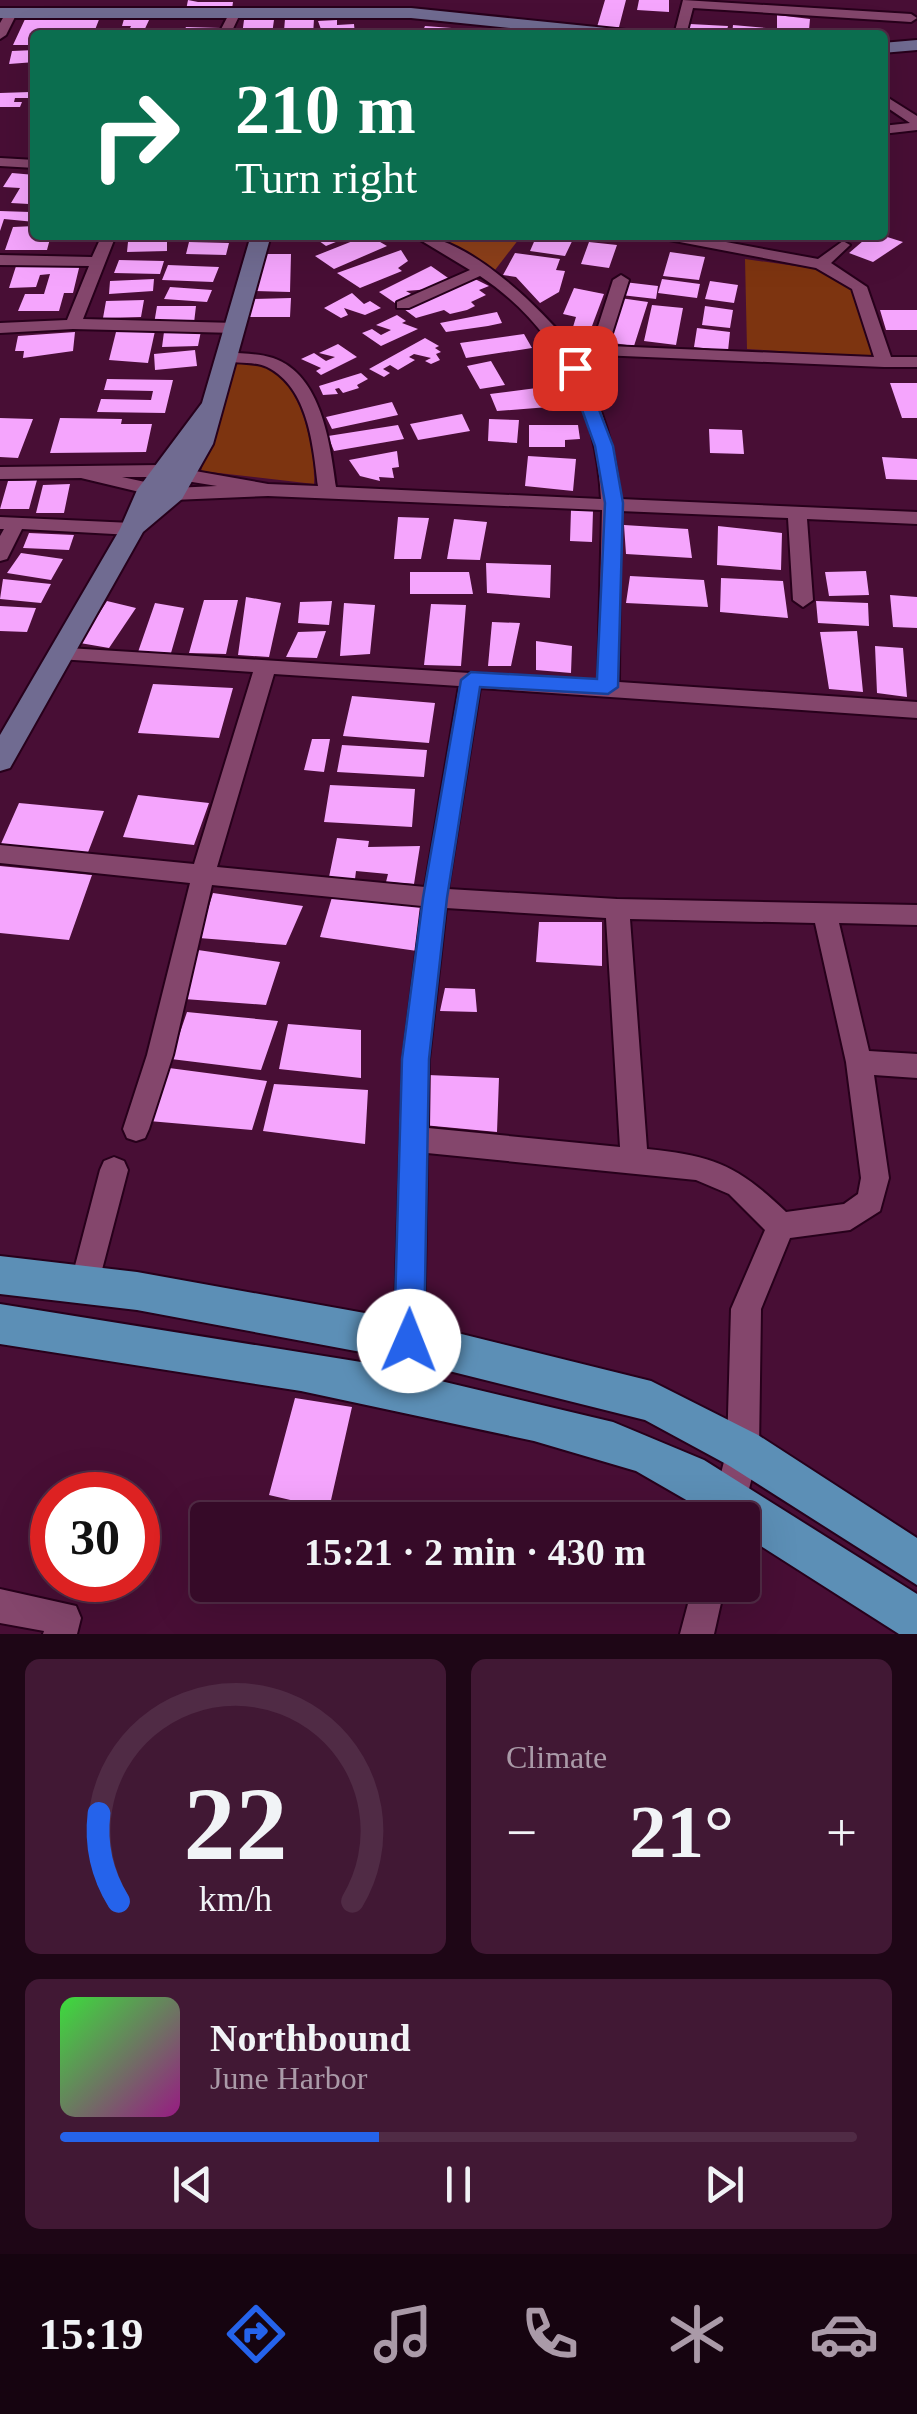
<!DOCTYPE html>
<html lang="en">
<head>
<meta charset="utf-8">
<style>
	body { margin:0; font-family:Georgia,serif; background:#411834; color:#f1f3f6; height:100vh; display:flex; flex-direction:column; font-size:38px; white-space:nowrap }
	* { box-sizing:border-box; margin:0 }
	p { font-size:32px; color:#aa9aa8 }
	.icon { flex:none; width:55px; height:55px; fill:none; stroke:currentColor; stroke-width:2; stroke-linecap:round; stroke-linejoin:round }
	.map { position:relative; height:1634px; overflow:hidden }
	.sheet { display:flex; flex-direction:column; gap:25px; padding:25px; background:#1e0616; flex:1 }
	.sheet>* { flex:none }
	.top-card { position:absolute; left:30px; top:30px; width:858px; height:210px; border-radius:10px; box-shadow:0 10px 40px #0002,0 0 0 2px #502b45; background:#0b6e4f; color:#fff; overflow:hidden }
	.speed { position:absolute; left:30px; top:1472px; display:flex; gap:20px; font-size:50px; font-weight:700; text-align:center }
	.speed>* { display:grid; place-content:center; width:130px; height:130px; border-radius:50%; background:#360a28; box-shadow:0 10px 40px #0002,0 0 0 2px #502b45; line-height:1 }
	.speed .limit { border:15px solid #d22; background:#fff; color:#111 }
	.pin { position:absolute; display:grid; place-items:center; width:85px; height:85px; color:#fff; margin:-42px; border-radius:20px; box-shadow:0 5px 15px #0006 }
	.me { position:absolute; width:110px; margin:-55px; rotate:1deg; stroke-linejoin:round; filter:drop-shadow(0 0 8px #0008) }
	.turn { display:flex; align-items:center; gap:35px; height:210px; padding:0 40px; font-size:45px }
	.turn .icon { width:130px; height:130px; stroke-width:2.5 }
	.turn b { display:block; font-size:70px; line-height:85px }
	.big { font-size:75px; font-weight:700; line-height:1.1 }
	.sheet .tile { flex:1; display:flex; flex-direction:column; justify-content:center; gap:15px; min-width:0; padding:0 35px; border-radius:15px; background:#411834 }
	.sheet .dial { align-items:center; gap:0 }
	.dial svg { height:260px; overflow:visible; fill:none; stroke:#502b45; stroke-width:7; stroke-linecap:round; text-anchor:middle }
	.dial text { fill:#f1f3f6; stroke:none }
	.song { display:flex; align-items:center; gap:30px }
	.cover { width:120px; height:120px; border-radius:15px; background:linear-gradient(135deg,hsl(120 70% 55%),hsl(310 70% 35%)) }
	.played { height:10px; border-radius:5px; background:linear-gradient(90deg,#2563eb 40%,#502b45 40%) }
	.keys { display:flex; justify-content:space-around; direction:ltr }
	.heat { display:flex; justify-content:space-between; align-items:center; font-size:55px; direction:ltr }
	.sheet .tiles { flex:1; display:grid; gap:25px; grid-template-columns:1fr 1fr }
	.tile:last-child { grid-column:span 2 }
	.trip { position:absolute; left:190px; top:1502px; width:570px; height:100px; border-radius:10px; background:#360a28; box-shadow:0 10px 40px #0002,0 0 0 2px #502b45; font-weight:700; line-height:100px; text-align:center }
	.dock { display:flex; height:160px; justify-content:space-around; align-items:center; background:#160410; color:#aa9aa8 }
	.dock .icon { width:70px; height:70px }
	.dock .on { color:#2563eb }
	.dock b { font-size:45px; color:#f1f3f6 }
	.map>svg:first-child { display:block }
	.green { fill:#7d3410 }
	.forest { fill:#8e401a }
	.building { fill:#f5a5fd }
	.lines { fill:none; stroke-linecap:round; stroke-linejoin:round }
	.street-casing { stroke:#27001b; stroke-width:4 }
	.secondary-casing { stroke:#27001b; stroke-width:4 }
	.primary-casing { stroke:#27001b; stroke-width:4 }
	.street { fill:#84466c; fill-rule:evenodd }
	.secondary { fill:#706b91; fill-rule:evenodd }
	.primary { fill:#5c8fb6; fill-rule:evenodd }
	.route { fill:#2563eb; stroke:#184099; stroke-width:2.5 }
</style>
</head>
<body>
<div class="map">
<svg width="917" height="1634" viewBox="0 0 917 1634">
	<rect width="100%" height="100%" fill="#480e35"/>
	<!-- green -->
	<path class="green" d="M745,259L817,269L851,290L874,357L747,349Z
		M234,362C243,363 256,362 265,365C301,381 316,450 314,484L201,471Z"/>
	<!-- forest -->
	<path class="forest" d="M437,235H522L495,270Z"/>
	<!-- building -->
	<path class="building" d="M188,0L198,2H233L232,9L186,10Z
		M605,0H626L619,27H597Z
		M639,0H669V12L637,10Z
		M777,15L810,19L809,30L777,28Z
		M26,17H100L93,35H35V45H13Z
		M150,18L142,35H127L131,26H122L124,19Z
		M285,19H314L313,35L284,31Z
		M244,20H274L272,34L242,35Z
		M337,20V25L354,24L355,35H323L318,21Z
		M690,24L728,26L726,35H687Z
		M733,25L766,28L764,35H732Z
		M425,26L505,32V35H421Z
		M186,27L221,28L218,35H182Z
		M35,50V62L9,64L12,51Z
		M30,92L28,98H15L14,102H22L20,107H0V93Z
		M12,173L35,175V195L29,204L11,203L20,188L3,187Z
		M0,211L30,212L35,214V222L4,219L0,231Z
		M35,226V235H51L47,250H5L13,227Z
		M303,235H353L326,246L315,238L304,241L298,237Z
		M368,235L387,246L334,269L315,256Z
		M537,235H575L565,256L530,251Z
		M870,235H881L903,242L873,262L849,253Z
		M167,240V251L127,252L128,242Z
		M189,242L229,243L226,255L186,254Z
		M589,242L617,245L609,268L581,264Z
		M401,250L408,261L398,268L402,271L360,288L337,273Z
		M670,252L705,257L699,280L663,276Z
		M515,253L560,259L556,270L565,271L559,292L540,303L516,277L503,275Z
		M263,254H291L290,292L255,291Z
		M119,260L164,261L160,274L114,273Z
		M17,263L80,264L73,293H64L59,311H18L25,294H44L50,274L40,275L36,287L9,288Z
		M168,265L193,266L219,267L213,282L162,280Z
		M431,266L451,280L430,289L406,291L413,295L395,303L379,292Z
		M473,278L489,286L479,290L486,295L471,302L475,306L467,310L450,314L444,310L416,318L404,309Z
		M154,279L153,291L109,294L110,281Z
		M662,279L700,284L697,298L658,293Z
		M710,281L738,285L734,303L705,299Z
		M624,282L658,286L656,299L621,295Z
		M170,287L212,290L207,302L164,299Z
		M574,288L604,294L586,342L567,340L557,326L573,327L576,317L563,314Z
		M352,293L364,304L370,301L381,308L365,315L344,308L348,315L341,318L324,308Z
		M291,298L290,317H246L249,299Z
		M620,298L648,302L634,346L606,342Z
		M144,300L141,317L103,318L106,301Z
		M652,305L683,308L676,345L644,341Z
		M157,306H196L194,323L154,324Z
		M705,306L733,310L730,328L702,325Z
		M880,310H917V330H886Z
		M497,312L502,323L488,326L446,332L440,323Z
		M397,315L406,321L402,323L418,329L381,346L362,333L372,329L381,335L391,330L376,325Z
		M697,328L730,332L728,351L694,347Z
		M155,331L148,363L109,360L116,332Z
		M201,331L198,346L162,347L164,332Z
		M75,332L73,351L23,358L24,351H15L18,336Z
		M524,334L532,348L466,358L460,343Z
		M425,338L439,346L435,348L441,352L436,354L440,360L431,364L425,361L431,358L414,354L409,357L415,360L398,370L390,365L383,369L390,373L384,377L369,369Z
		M338,344L357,357L321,375L316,371L321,368L301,359L314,353L326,361L335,357L319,353Z
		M195,350L197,366L155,370L154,354Z
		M491,361L505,385L480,389L467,366Z
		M361,373L368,379L357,385L359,388L343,393L339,388L335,389L338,394L323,395L319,386Z
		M107,379L173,380L165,413L97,412L101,399L151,400L153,391L104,390Z
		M890,383H917V418H902Z
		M552,386L561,406L497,411L490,394Z
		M392,402L398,415L332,429L326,417Z
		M462,414L470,431L418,440L410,424Z
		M0,418L33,419L18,458L0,457Z
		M60,418L122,419L121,424H152L146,452L50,453Z
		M489,419L519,420L517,443L488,441Z
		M398,425L404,439L334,451L328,436Z
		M529,425H578L580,439L565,440V447H529Z
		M709,429L742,430L744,454L710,453Z
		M397,451L399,467L392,468L394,478L379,477L380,481L360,476L349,460Z
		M528,456L576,459L573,491L525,486Z
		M882,457L917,459V480L886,479Z
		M37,480L29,509H0L8,481Z
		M70,484L64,513H36L43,485Z
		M571,510L593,511L592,542L570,541Z
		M398,517L429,518L421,559H394Z
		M454,519L487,522L480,560L447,559Z
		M624,525L688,529L692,558L626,554Z
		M718,526L782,533L781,570L717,565Z
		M29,533L74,535L69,550L23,548Z
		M21,553L63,559L51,580L7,573Z
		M486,563L551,565L550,598L487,593Z
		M866,571L869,595L829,596L825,572Z
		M410,572H469L473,594H410Z
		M630,576L704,580L708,607L626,603Z
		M721,578L783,581L788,618L720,612Z
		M3,579L51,584L41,603L0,599Z
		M890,595L917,597V628L893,627Z
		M246,597L281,603L269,657L238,655Z
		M204,600H238L226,654L189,653Z
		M107,601L136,608L109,648L80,643Z
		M332,601L329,625L298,623L300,602Z
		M816,601L868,603L869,626L818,623Z
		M155,603L184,608L171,653L138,652Z
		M344,603L375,605L370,654L340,656Z
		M431,604L466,605L461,666L424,665Z
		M0,606L36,608L27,632L0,631Z
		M492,622L520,623L511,666H488Z
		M326,631L317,658L286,657L298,632Z
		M857,631L863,692L829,689L820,632Z
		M536,641L572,646L571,673L536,670Z
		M875,646L903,648L907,697L877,693Z
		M153,684L233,688L219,738L138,733Z
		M352,696L435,703L429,743L343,736Z
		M312,739H330L324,772L304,770Z
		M342,745L427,750L424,777L337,772Z
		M330,785L415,789L412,827L324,822Z
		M138,795L209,803L194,845L123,837Z
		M19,803L104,811L87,855L0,846Z
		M337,838L369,841L368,847L420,846L414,884L386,882L388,874L356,871L355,879L329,877Z
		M0,866L92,875L69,940L0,933Z
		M213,893L303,906L286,945L199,938Z
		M333,894L430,902L424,952L320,937Z
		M539,922H602V966L536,962Z
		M198,950L280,962L266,1005L184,999Z
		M445,988L475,989L477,1012L440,1011Z
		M187,1012L278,1021L261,1070L171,1059Z
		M288,1024L361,1030V1078L279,1069Z
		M169,1068L267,1081L252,1130L149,1121Z
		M428,1075L499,1078L497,1132L423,1125Z
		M274,1084L368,1090L365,1144L263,1131Z
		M295,1398L352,1407L329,1509L269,1495Z"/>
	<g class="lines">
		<!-- street casing -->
		<g class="street-casing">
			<path id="street" d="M683,0L911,14L917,18L911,22L693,8L686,35H674Z
				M7,11L17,13L6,35L0,39V23Z
				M230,12L240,14L230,35H218Z
				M882,94L917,116V130L882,134V126L910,123L882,104Z
				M0,158L35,160V168L0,166Z
				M102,235H116L83,319L236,323L244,328L236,333L73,329L0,333V323L67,320L89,266L0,265V255L92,257Z
				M412,235C466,235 536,304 570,344L592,345L613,280L621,275L629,280L608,346L874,357L852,289L816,268L664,239L657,235H688L818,259L843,241L850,245L831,263L867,287L891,357H917V367H884L576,354C600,400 616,447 620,499L917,512V524L807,519L813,600L803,607L793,600L788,518L620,511L619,682L917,702V718L480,688L448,889L617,899L917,905V925L839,923L869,1051L917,1054V1078L874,1075L889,1178L880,1211L850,1230L790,1238L761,1309L759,1450L741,1520H709L727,1450L731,1309L765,1230L729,1194L696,1180L427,1153L424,1341L419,1351L409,1356L399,1351L394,1341L403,1059L422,906L212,885L173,1055L149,1129L145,1138L136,1141L127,1138L123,1129L147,1055L190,883L0,863V845L194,864L253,672L59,659L49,652L52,647L598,681L602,510L268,496L173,500L81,478L0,479V467L161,465L268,484L318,486C313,446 309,388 267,367C254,361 235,364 220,360V354L226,352C242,354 258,353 273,358C322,375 330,444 336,487L601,499C597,408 557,327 480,276L409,308H397V302L470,270ZM122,477H161L217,486L173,488ZM274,674L459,686L425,887L217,867ZM446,908L606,918L620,1147L428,1128L429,1059ZM630,919L815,923L846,1062L861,1178L858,1194L844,1204L786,1212C737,1165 714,1156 647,1149Z
				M0,517L132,523L141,529L132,535L22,529L7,559L0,561V536L4,529H0Z
				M114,1157L124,1161L128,1170L98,1285L94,1295L84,1299L74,1295L70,1285L100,1170L104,1161Z
				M693,1585H725L714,1634H680Z
				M0,1589L76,1606L81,1618L77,1634H43L44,1631L0,1623Z"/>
		</g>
		<!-- secondary casing -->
		<g class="secondary-casing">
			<path id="secondary" d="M0,8H411L626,30L634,35H579L411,18H0Z
				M917,40V50L882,53V43Z
				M251,235H271L213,444L182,499L143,532L10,768L0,771V735L120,529L137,490L202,403Z"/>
		</g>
		<!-- primary casing -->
		<g class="primary-casing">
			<path id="primary" d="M0,1256L137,1272L409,1321L651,1381L758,1435L917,1538V1585L728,1465L645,1420L409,1361L137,1310L0,1294Z
				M0,1304L361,1362L613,1422L704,1460L917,1594V1634H899L742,1534V1520H721L636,1471L534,1441L301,1391L0,1344Z"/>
		</g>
		<!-- street -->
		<use href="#street" class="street"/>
		<!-- secondary -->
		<use href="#secondary" class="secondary"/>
		<!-- primary -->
		<use href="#primary" class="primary"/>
	</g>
	<!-- route -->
	<path class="route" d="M575,363L583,368L613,446L623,503L618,687L608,694L480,687L447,898L429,1059L424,1341L420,1351L409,1356L398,1351L394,1341L402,1059L423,898L461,680L471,672L597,679L605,503L595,446L567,368Z"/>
</svg>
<div class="speed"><div class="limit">30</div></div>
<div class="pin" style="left:575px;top:368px;background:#d93025"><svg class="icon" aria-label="arrive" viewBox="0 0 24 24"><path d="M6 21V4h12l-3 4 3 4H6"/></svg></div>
<svg class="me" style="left:409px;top:1341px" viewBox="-20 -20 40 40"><circle r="19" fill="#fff"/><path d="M0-13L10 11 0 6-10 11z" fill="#2563eb"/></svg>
<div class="trip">15:21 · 2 min · 430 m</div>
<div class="top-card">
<div class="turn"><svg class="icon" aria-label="right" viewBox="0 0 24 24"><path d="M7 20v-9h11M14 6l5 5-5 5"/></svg><div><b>210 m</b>Turn right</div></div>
</div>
</div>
<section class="sheet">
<div class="tiles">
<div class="tile dial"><svg viewBox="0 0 100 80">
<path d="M14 69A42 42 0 1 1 86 69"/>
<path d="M14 69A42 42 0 0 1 8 42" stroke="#2563eb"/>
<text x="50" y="56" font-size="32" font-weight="700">22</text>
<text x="50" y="72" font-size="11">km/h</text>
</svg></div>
<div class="tile"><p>Climate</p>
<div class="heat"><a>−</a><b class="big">21°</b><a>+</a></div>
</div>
<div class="tile">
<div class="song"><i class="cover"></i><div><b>Northbound</b><p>June Harbor</p></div></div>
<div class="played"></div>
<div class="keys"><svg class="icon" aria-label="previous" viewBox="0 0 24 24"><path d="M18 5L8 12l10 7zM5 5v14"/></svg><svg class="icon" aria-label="pause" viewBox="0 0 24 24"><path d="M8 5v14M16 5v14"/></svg><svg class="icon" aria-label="next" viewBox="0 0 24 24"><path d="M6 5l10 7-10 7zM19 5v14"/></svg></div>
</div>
</div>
</section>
<nav class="dock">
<b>15:19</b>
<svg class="icon on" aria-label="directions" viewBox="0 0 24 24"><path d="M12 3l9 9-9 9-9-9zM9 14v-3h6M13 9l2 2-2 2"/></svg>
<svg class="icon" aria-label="music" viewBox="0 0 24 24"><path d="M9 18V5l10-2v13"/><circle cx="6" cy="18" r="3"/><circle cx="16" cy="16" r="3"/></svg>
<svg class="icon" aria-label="phone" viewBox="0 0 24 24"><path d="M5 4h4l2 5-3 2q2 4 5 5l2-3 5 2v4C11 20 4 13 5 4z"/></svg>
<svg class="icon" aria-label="climate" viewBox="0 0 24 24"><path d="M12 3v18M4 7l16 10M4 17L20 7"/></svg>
<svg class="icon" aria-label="car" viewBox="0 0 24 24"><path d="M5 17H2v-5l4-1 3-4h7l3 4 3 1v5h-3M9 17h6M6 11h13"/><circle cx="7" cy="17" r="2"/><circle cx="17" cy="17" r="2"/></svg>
</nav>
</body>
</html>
